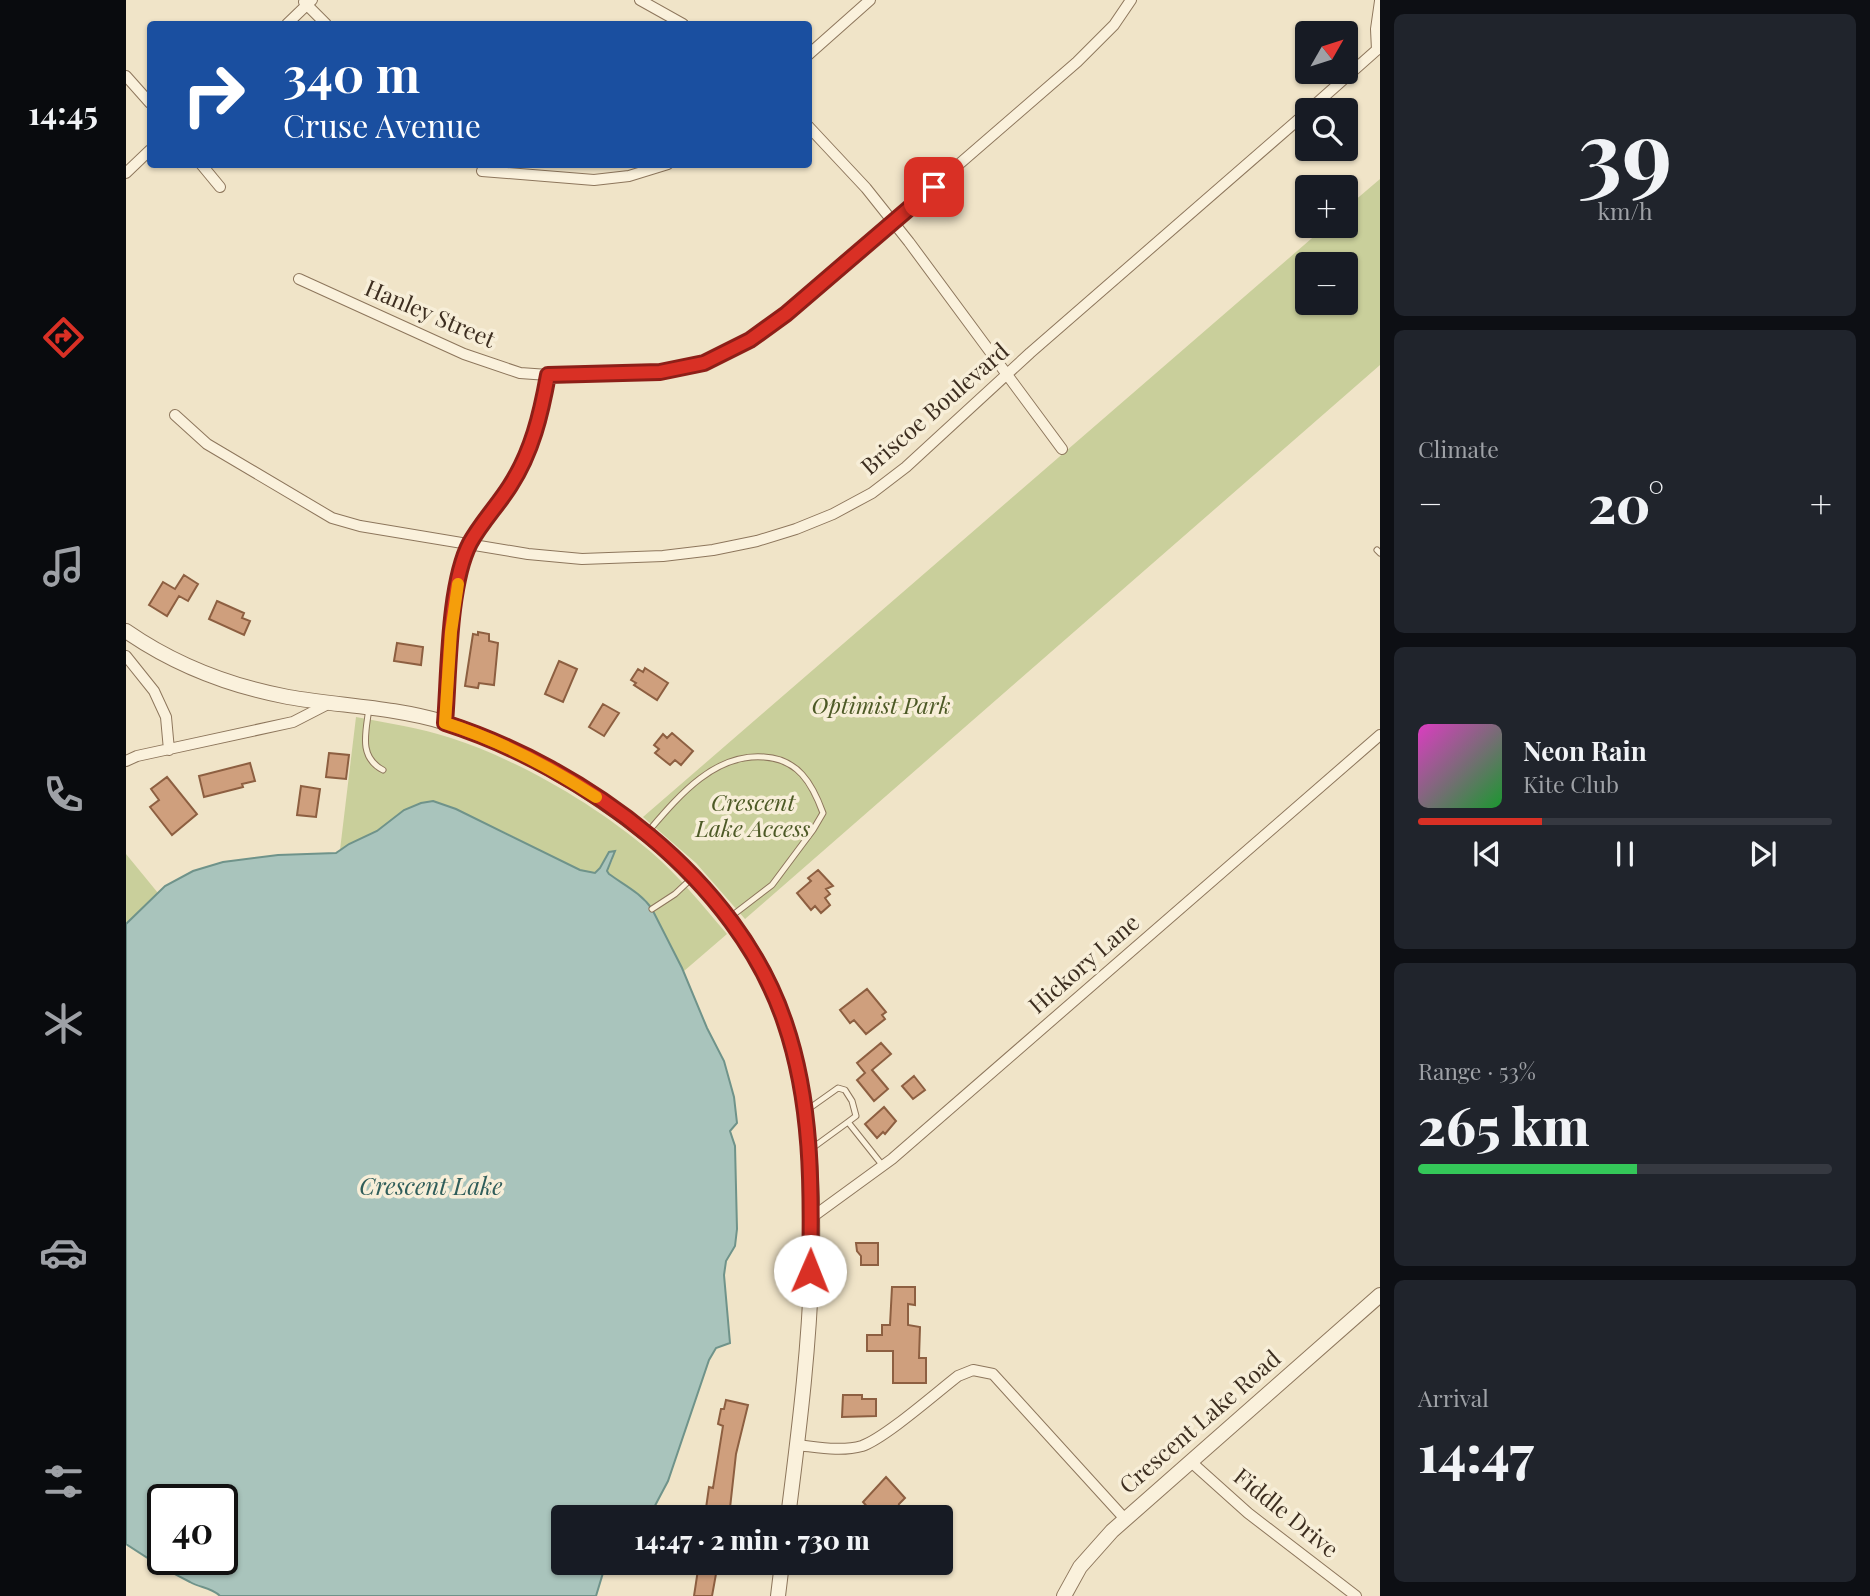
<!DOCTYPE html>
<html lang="en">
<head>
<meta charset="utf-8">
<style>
	body { margin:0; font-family:"Playfair Display",serif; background:#20242c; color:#f1f3f6; height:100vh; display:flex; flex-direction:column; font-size:26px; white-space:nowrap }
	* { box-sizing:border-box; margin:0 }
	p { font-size:23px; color:#9ea1a6 }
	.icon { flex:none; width:38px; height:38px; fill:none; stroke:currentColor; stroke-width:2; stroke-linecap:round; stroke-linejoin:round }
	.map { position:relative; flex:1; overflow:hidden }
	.side { display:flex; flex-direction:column; gap:14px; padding:14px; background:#0d0f14; width:490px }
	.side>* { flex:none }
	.banner { position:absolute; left:21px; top:21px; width:665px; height:147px; border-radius:7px; box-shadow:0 2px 5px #0004; background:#1a4fa0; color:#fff; overflow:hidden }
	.needle { width:46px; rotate:51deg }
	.fabs { position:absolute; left:1169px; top:21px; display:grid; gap:14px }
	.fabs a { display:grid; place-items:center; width:63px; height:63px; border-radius:7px; background:#171b24; box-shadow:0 2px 5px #0004; font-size:35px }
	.speed { position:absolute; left:21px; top:1484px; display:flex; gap:14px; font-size:35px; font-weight:700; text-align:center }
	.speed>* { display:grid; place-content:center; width:91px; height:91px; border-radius:50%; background:#171b24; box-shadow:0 2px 5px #0004; line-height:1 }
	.speed .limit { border:4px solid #111; border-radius:10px; background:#fff; color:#111 }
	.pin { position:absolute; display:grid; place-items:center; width:60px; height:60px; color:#fff; margin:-30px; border-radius:14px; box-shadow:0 4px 10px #0006 }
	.me { position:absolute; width:77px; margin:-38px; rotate:1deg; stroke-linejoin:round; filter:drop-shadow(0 0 5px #0008) }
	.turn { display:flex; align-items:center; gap:24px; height:147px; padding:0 21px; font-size:32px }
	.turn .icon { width:91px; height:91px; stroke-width:2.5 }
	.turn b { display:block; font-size:49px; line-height:60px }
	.big { font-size:52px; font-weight:800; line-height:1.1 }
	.side .tile { flex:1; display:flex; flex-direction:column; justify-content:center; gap:10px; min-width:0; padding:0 24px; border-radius:10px; background:#20242c }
	.side .dial { align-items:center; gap:0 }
	.dial b { font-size:91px; line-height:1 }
	.song { display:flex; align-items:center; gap:21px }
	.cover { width:84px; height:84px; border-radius:10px; background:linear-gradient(135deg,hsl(310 70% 55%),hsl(130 70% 35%)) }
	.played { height:7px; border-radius:4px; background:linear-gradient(90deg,#d93025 30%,#363941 30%) }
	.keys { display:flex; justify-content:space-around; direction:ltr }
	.heat { display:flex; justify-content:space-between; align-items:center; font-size:38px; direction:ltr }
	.charge { height:10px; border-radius:5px; background:linear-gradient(90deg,#34c759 53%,#363941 0) }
	.trip { position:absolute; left:425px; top:1505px; width:402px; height:70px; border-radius:7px; background:#171b24; box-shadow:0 2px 5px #0004; font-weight:800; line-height:70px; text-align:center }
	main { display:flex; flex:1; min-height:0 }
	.tab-bar { display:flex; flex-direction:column; width:126px; justify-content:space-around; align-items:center; background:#090b0e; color:#9ea1a6 }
	.tab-bar .icon { width:49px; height:49px }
	.tab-bar .on { color:#d93025 }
	.tab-bar b { font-size:32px; color:#f1f3f6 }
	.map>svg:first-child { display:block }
	.green { fill:#c9cf9b; fill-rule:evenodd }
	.water { fill:#a9c4bc; stroke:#6f938a; stroke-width:2; fill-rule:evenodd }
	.building { fill:#cf9f7d; stroke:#8d5f41; stroke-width:2 }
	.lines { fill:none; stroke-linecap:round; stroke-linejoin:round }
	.service-casing { stroke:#8d765c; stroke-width:7 }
	.minor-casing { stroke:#8d765c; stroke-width:12 }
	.tertiary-casing { stroke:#8d765c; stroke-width:16 }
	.service { stroke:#faf1dc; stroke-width:5 }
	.minor { stroke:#faf1dc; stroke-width:10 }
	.tertiary { stroke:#faf1dc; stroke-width:14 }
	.route-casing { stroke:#8d1f18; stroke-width:18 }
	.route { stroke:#d93025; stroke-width:12 }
	.slow { stroke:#f59e0b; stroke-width:12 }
	.labels { text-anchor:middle; stroke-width:7; stroke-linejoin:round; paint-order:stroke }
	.street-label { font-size:23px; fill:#3d2e20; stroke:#f7eed8 }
	.park-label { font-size:23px; font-style:italic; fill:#4d5a26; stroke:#f7eed8 }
	.water-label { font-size:24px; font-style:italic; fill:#2f5d5a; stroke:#f7eed8 }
</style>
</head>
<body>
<main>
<nav class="tab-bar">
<b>14:45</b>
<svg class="icon on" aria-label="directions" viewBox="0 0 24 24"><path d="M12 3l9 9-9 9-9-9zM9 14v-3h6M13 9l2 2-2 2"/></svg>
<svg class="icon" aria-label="music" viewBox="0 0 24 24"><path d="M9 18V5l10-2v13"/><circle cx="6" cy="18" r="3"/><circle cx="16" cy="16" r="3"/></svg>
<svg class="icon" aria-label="phone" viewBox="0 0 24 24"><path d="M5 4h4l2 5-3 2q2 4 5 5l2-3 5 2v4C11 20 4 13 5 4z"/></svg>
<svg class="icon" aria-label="climate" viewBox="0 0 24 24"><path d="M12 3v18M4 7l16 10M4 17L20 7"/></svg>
<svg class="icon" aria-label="car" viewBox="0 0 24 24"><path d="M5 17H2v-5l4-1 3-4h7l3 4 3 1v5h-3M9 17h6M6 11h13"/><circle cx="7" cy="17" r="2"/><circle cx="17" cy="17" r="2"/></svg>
<svg class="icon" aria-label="filters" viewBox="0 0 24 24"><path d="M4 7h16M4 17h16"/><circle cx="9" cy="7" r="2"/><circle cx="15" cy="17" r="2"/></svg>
</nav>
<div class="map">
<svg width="1254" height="1596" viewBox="0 0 1254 1596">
	<rect width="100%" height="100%" fill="#f0e4c8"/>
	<!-- green -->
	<path class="green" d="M1254,179V365L619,919L570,863L517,817L1200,226H1220V208ZM1181,264H1220V303H1181Z
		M230,717C262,723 294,728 325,738C393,760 470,805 525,852C553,876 577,906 601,934L558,971L520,900L483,874L481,871L487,859L483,852L474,868L469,873L454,870L378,832L307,801C282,804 269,820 248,832C237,839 225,843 214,850Z
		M0,854L32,893L0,924Z"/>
	<!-- water -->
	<path class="water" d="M307,801L330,809L454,870L469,873L474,868L483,852L489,851L481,871L483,874C498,885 515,893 526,909L556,968L581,1028L598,1061L608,1097L611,1123L604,1131L609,1146L611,1229L609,1246L600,1261L598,1275L604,1343L590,1348L583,1360L542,1481L523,1517H438V1563H484L477,1573L470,1596H94C85,1587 74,1588 64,1582C42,1571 21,1558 0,1544V924L39,886L67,871L97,862L152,855L210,853L223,844L251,831L278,810L295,803ZM37,1500H96V1559H37Z"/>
	<!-- building -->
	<path class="building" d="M58,575L72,584L62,601L53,596L41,616L23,605L37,582L49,589Z
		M91,601L118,613L116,618L124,621L118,635L83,619Z
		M352,632L363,634V641L372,643L368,685L353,683L352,688L339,686L347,634L352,635Z
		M271,643L297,647L295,665L268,661Z
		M433,661L451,669L437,702L419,694Z
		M519,668L542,683L531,700L508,685L510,683L505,680L512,669L517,672Z
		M477,704L493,713L478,736L463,727Z
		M546,733L567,751L555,765L549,760L544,765L529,753L533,749L528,745L537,734L541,738Z
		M203,753L223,755L220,779L200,777Z
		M124,763L129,781L116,784L117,787L78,797L73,776Z
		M41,777L71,814L46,835L24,807L33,800L25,789Z
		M175,786L194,789L190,817L171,815Z
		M692,870L707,886L700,889L704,894L699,898L704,905L695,913L689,906L685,910L671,893L685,881L682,878Z
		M741,989L760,1012L756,1015L759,1019L740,1034L728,1020L724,1023L714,1010Z
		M755,1043L765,1054L746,1070L762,1089L748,1101L731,1080L739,1073L731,1063Z
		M788,1076L799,1090L787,1099L776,1086Z
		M758,1107L770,1121L759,1134L757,1132L751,1138L739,1124Z
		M730,1243H752V1265H735V1256L731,1251Z
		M766,1287H789V1305L782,1304V1325L794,1327L793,1358H800V1383H767V1351H741V1335H756V1325H764Z
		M717,1395H736V1399H750V1416L716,1417Z
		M600,1400L622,1405L610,1454L603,1517L579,1515L583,1487L587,1488L597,1426L592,1424L595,1409H598Z
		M760,1477L779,1498L773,1504L772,1508L759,1517H750L737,1502Z
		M573,1563H592L586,1596H568Z
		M698,1563H735L733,1574L697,1570Z"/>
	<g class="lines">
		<!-- service casing -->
		<g class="service-casing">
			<path id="service" d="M1251,550L1254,553
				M243,708C240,732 232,757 257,770
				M520,834C551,798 587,753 638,757C672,759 686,783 697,813L687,830L646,885L603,918
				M526,909L549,894L565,879
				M681,1110L712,1088L719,1090L726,1101L730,1116L722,1122L757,1166
				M685,1149L722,1122"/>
		</g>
		<!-- minor casing -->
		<g class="minor-casing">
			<path id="minor" d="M514,0L557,24
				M178,2L200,24
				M161,24L186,0
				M1251,50L1250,29L1254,1
				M682,55L744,0
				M0,76L24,103
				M1183,110L1254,47
				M682,126L740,188L783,242L936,449
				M75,164L94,187
				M356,171L468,180L503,176L542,164
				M0,173L24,150
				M173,279L338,354L394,373L436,376L534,372L577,363L624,340L660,314L951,62L988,25L1005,0
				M49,415L81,444L206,518L234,526L402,554L456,559L537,556L587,550L631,541L670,529L707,514L746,493L780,467L904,353L1181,112
				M0,656L28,691L40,717L43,750
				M319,723C322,675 322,584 344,543C355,523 372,505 384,486C407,452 415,414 422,375
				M0,761L11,756L167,722L204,703
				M685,1218L766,1159L1254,735
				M671,1445C691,1447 715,1452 736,1446C759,1438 810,1393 832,1376L847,1370L867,1374L999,1519
				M1064,1461L1122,1513L1230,1596"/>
		</g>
		<!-- tertiary casing -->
		<g class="tertiary-casing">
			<path id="tertiary" d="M0,631C49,665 104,686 162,697C214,706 267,707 317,722C380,742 438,774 491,812C552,855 609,913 642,981C713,1127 682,1360 662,1517
				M652,1596L656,1563
				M938,1596L954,1567L986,1531L1254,1295"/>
		</g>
		<!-- service -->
		<use href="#service" class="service"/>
		<!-- minor -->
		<use href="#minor" class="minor"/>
		<!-- tertiary -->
		<use href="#tertiary" class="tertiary"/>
	</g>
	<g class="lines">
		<!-- route casing -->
		<g class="route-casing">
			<path id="route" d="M684,1271C686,1188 686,1102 659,1023C611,879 459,768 319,723C323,675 322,585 344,543C355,523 372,505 384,486C406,452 415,414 422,375L534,372L578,363L624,340L660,314L808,187"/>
		</g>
		<!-- route -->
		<use href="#route" class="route"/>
		<!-- slow -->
		<path class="slow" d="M332,584L325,632L319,723C373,740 422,766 470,797"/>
	</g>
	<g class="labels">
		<!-- street labels -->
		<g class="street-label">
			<text transform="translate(304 314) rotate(23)" y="8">Hanley Street</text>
			<text transform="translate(809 409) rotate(-41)" y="8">Briscoe Boulevard</text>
			<text transform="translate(958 964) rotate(-41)" y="8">Hickory Lane</text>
			<text transform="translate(1074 1422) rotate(-41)" y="8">Crescent Lake Road</text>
			<text transform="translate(1160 1513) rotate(39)" y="8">Fiddle Drive</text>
		</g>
		<!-- park labels -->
		<g class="park-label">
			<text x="755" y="714">Optimist Park</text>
			<text x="627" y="811">Crescent<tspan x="627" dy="26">Lake Access</tspan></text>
		</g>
		<!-- water labels -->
		<g class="water-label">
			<text x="305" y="1195">Crescent Lake</text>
		</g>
	</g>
</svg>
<div class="fabs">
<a><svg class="needle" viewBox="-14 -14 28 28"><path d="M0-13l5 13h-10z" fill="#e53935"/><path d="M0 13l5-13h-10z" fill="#9ea1a6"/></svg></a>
<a><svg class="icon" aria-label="search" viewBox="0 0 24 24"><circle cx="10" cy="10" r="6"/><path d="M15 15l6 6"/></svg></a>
<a>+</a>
<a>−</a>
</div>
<div class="speed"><div class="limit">40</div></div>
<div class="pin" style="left:808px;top:187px;background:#d93025"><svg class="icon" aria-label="arrive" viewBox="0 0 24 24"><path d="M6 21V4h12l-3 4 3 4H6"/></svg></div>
<svg class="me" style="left:684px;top:1271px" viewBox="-20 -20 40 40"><circle r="19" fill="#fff"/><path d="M0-13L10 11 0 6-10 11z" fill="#d93025"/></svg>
<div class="trip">14:47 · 2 min · 730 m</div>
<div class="banner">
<div class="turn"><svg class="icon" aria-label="right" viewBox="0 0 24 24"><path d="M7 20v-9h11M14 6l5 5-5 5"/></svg><div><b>340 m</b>Cruse Avenue</div></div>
</div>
</div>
<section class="side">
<div class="tile dial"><b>39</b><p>km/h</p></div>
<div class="tile"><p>Climate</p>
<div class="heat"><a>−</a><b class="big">20°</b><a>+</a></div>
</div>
<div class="tile">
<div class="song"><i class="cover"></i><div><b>Neon Rain</b><p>Kite Club</p></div></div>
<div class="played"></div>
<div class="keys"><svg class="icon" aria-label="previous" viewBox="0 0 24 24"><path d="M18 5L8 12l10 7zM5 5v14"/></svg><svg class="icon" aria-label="pause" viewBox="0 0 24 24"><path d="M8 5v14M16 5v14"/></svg><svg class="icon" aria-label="next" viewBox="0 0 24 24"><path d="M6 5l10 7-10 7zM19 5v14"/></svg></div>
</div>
<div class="tile"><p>Range · 53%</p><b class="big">265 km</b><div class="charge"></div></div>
<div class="tile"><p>Arrival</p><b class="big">14:47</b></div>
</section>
</main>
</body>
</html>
